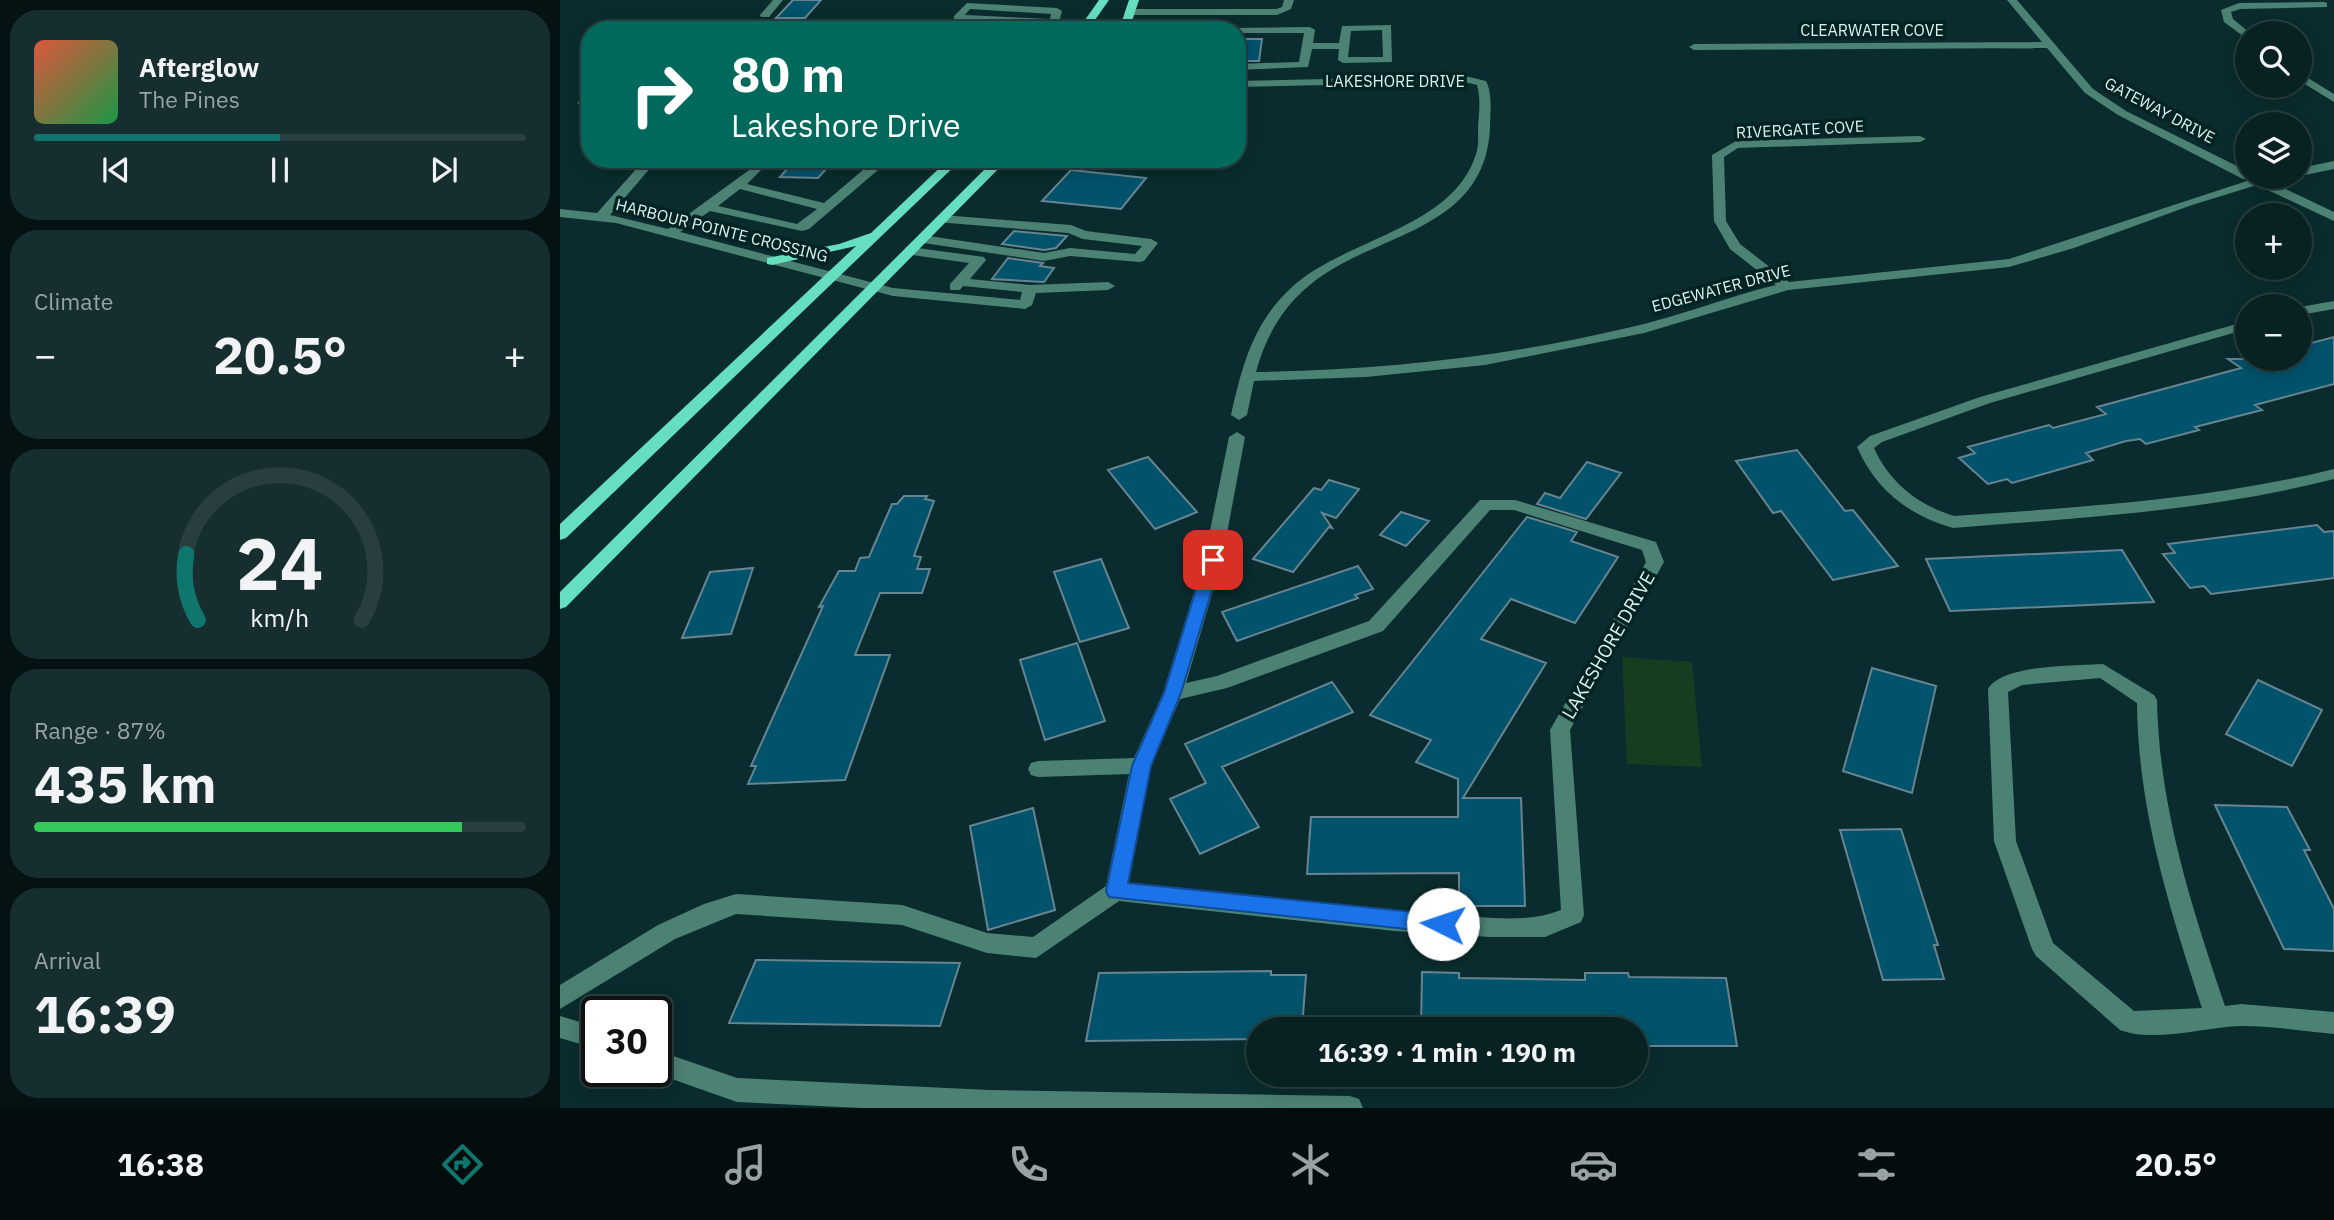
<!DOCTYPE html>
<html lang="en">
<head>
<meta charset="utf-8">
<style>
	body { margin:0; font-family:"IBM Plex Sans",sans-serif; background:#162e2f; color:#f1f3f6; height:100vh; display:flex; flex-direction:column; font-size:26px; white-space:nowrap }
	* { box-sizing:border-box; margin:0 }
	p { font-size:23px; color:#98a3a5 }
	.icon { flex:none; width:38px; height:38px; fill:none; stroke:currentColor; stroke-width:2; stroke-linecap:round; stroke-linejoin:round }
	.map { position:relative; flex:1; overflow:hidden }
	.side { display:flex; flex-direction:column; gap:10px; padding:10px; background:#041213; width:560px }
	.side>* { flex:none }
	.guide { position:absolute; left:21px; top:21px; width:665px; height:147px; border-radius:28px; box-shadow:0 4px 18px #0003,0 0 0 2px #293e40; background:#00695c; color:#fff; overflow:hidden }
	.tools { position:absolute; left:1675px; top:21px; display:grid; gap:14px }
	.tools a { display:grid; place-items:center; width:77px; height:77px; border-radius:50%; background:#082122; box-shadow:0 4px 18px #0003,0 0 0 2px #293e40; font-size:35px }
	.speed { position:absolute; left:21px; top:996px; display:flex; gap:14px; font-size:35px; font-weight:700; text-align:center }
	.speed>* { display:grid; place-content:center; width:91px; height:91px; border-radius:50%; background:#082122; box-shadow:0 4px 18px #0003,0 0 0 2px #293e40; line-height:1 }
	.speed .limit { border:4px solid #111; border-radius:10px; background:#fff; color:#111 }
	.pin { position:absolute; display:grid; place-items:center; width:60px; height:60px; color:#fff; margin:-30px; border-radius:14px; box-shadow:0 4px 10px #0006 }
	.me { position:absolute; width:77px; margin:-38px; rotate:274deg; stroke-linejoin:round; filter:drop-shadow(0 0 5px #0008) }
	.turn { display:flex; align-items:center; gap:24px; height:147px; padding:0 35px; font-size:32px }
	.turn .icon { width:91px; height:91px; stroke-width:2.5 }
	.turn b { display:block; font-size:49px; line-height:60px }
	.big { font-size:52px; font-weight:700; line-height:1.1 }
	.side .tile { flex:1; display:flex; flex-direction:column; justify-content:center; gap:10px; min-width:0; padding:0 24px; border-radius:28px; background:#162e2f }
	.side .dial { align-items:center; gap:0 }
	.dial svg { height:182px; overflow:visible; fill:none; stroke:#293e40; stroke-width:7; stroke-linecap:round; text-anchor:middle }
	.dial text { fill:#f1f3f6; stroke:none }
	.song { display:flex; align-items:center; gap:21px }
	.cover { width:84px; height:84px; border-radius:10px; background:linear-gradient(135deg,hsl(10 70% 55%),hsl(140 70% 35%)) }
	.played { height:7px; border-radius:4px; background:linear-gradient(90deg,#0f766e 50%,#293e40 50%) }
	.keys { display:flex; justify-content:space-around; direction:ltr }
	.heat { display:flex; justify-content:space-between; align-items:center; font-size:38px; direction:ltr }
	.charge { height:10px; border-radius:5px; background:linear-gradient(90deg,#34c759 87%,#293e40 0) }
	.trip { position:absolute; left:686px; top:1017px; width:402px; height:70px; border-radius:35px; background:#082122; box-shadow:0 4px 18px #0003,0 0 0 2px #293e40; font-weight:700; line-height:70px; text-align:center }
	.dock { display:flex; height:112px; justify-content:space-around; align-items:center; background:#030d0e; color:#98a3a5 }
	.dock .icon { width:49px; height:49px }
	.dock .selected { color:#0f766e }
	.dock b { font-size:32px; color:#f1f3f6 }
	main { display:flex; flex:1; min-height:0 }
	.map>svg:first-child { display:block }
	.green { fill:#173c20 }
	.building { fill:#01536b; stroke:#678490; stroke-width:2 }
	.lines { fill:none; stroke-linecap:round; stroke-linejoin:round }
	.minor { fill:#4c8273; fill-rule:evenodd }
	.major { fill:#65dec1; fill-rule:evenodd }
	.route { fill:#1a73e8; stroke:#114b97; stroke-width:2 }
	.labels { text-anchor:middle; stroke-width:7; stroke-linejoin:round; paint-order:stroke }
	.far-street-label { font-size:16px; fill:#ddf0f1; stroke:#012324 }
	.street-label { font-size:19px; fill:#ddf0f1; stroke:#012324 }
</style>
</head>
<body>
<main>
<section class="side">
<div class="tile">
<div class="song"><i class="cover"></i><div><b>Afterglow</b><p>The Pines</p></div></div>
<div class="played"></div>
<div class="keys"><svg class="icon" aria-label="previous" viewBox="0 0 24 24"><path d="M18 5L8 12l10 7zM5 5v14"/></svg><svg class="icon" aria-label="pause" viewBox="0 0 24 24"><path d="M8 5v14M16 5v14"/></svg><svg class="icon" aria-label="next" viewBox="0 0 24 24"><path d="M6 5l10 7-10 7zM19 5v14"/></svg></div>
</div>
<div class="tile"><p>Climate</p>
<div class="heat"><a>−</a><b class="big">20.5°</b><a>+</a></div>
</div>
<div class="tile dial"><svg viewBox="0 0 100 80">
<path d="M14 69A42 42 0 1 1 86 69"/>
<path d="M14 69A42 42 0 0 1 9 40" stroke="#0f766e"/>
<text x="50" y="56" font-size="32" font-weight="700">24</text>
<text x="50" y="72" font-size="11">km/h</text>
</svg></div>
<div class="tile"><p>Range · 87%</p><b class="big">435 km</b><div class="charge"></div></div>
<div class="tile"><p>Arrival</p><b class="big">16:39</b></div>
</section>
<div class="map">
<svg width="1774" height="1108" viewBox="0 0 1774 1108">
	<rect width="100%" height="100%" fill="#0a2c2e"/>
	<!-- green -->
	<path class="green" d="M1062,657L1132,662L1142,767L1067,764Z"/>
	<!-- building -->
	<path class="building" d="M233,0H261L245,18H216Z
		M677,39H702L699,61H677Z
		M236,159H275L258,178L220,177Z
		M511,170L586,178L561,209L482,201Z
		M454,231L507,236L496,248L484,250L442,244Z
		M448,258L483,263L480,266L494,268L484,282L432,279Z
		M1774,337V384L1695,405L1702,410L1635,427L1639,430L1586,444L1580,439L1566,441L1526,453L1533,460L1452,483L1447,479L1428,484L1399,458L1415,453L1408,447L1489,425L1493,428L1546,414L1537,407L1681,368L1668,359H1740V346Z
		M1237,450L1285,511L1293,510L1338,566L1273,580L1221,511L1213,513L1176,461Z
		M588,457L637,512L595,529L548,470Z
		M1027,462L1061,473L1026,519L977,504L985,493L1000,498Z
		M769,480L799,489L776,518L762,513L772,528L769,527L733,572L693,559L754,488L761,490Z
		M344,496H367L365,499L374,501L354,556L361,557L357,569H370L362,593H320L295,655H330L285,780L188,784L196,766H191L263,606L259,607L279,571H295L300,558L309,557L332,504H337Z
		M841,512L869,521L846,546L820,535Z
		M967,517L1017,532L1011,541L1058,557L1015,623L951,599L921,639L986,663L903,798H961L965,906H899V873L747,874L751,817H898V779L856,762L871,740L810,715Z
		M1757,525L1764,532L1774,531V578L1651,594L1644,586L1630,588L1603,554L1615,553L1608,544Z
		M1562,550L1594,602L1390,611L1366,559Z
		M541,559L569,628L520,642L494,572Z
		M798,566L813,589L795,595L798,598L677,641L662,612Z
		M193,568L171,634L122,638L150,572Z
		M517,643L545,721L485,740L460,660Z
		M1312,668L1376,686L1352,793L1283,771Z
		M1698,680L1762,710L1732,766L1666,734Z
		M772,682L793,712L662,767L699,827L640,854L610,799L646,783L625,744Z
		M1655,805L1727,807L1750,850H1744L1774,909V951L1724,949Z
		M473,808L495,910L428,930L410,826Z
		M1341,829L1378,945H1374L1384,979L1323,980L1280,830Z
		M196,960L400,963L380,1026L169,1023Z
		M711,971V975H746L742,1029H698V1039L526,1041L539,973Z
		M862,972L899,973V978L1025,980V973H1068L1069,977L1166,978L1177,1046H1076V1029H861Z"/>
	<g class="lines">
		<!-- minor -->
		<path class="minor" d="M213,0H223L209,17H201L200,15Z
			M724,0H734L731,9L717,15H569L564,12L569,9H716L722,7Z
			M1447,0H1457L1533,89L1566,111L1687,171V177H1723L1711,182L1774,212V221L1697,185L1632,205L1514,248L1449,267L1228,290L1084,333L925,365L806,377L694,381L687,415L679,420L671,415C682,366 693,323 731,288C783,239 893,229 916,154C919,146 918,136 918,127C919,113 921,99 917,85L905,82L677,87V81L905,76L926,81C933,95 930,112 930,128C925,230 820,232 756,280C724,304 706,335 696,372C821,370 945,357 1067,328C1118,317 1166,297 1216,285L1170,249L1154,221L1152,155L1176,141L1360,136L1366,139L1360,142L1178,148L1164,157L1166,221L1180,244L1229,282L1449,259L1690,180L1683,179L1558,115L1525,93L1487,48L1134,50L1129,47L1134,44L1482,42Z
			M1764,2L1767,3V7L1680,9L1671,12L1673,19L1690,33H1687V39L1664,22L1661,10L1679,3Z
			M407,3L497,8L502,11L500,19L529,20L534,23L529,26L394,20V16ZM410,9L491,14L490,19L405,15Z
			M831,25L832,62L783,63L778,60L779,49H752L748,67L677,70V64L739,62L744,33H677L673,28L750,27L755,30L753,43H779L782,26ZM822,30L823,57H788L791,31Z
			M564,26L616,27L621,30H559Z
			M1740,73L1774,94V102L1740,81Z
			M30,93V109L17,103Z
			M85,159H98L50,215L108,229L196,165L202,169L187,184L264,203L316,159H400C381,172 347,165 325,164L249,229L242,231L150,211L120,232L333,288L460,300L462,292L403,286L400,290H390V284L409,263L345,254V248L350,247L424,257L426,260L410,279L470,285L548,282L555,286L548,290L476,293L472,305L465,309L333,296L56,223L0,217V209L37,213ZM180,189L257,209L237,224L158,206Z
			M1774,161V169L1740,176V168Z
			M382,215L511,225L526,231L591,239L598,243L584,261L579,262L510,256L484,261L357,242L355,239L362,235L484,253L510,248L575,254L582,246L523,239L508,233L377,222L376,219Z
			M1774,301V309L1740,315V307Z
			M1687,321V329L1430,403L1322,442L1314,448C1330,483 1358,505 1394,516C1522,507 1649,500 1774,469V479C1649,511 1521,518 1393,528C1348,515 1316,490 1297,447L1310,436L1420,397Z
			M677,432L685,437L662,560L626,683L657,676L809,621L920,500H955L1096,542L1104,562L1010,730L1024,915L1021,922L985,937H930L835,931L559,901L476,958L427,953L342,925L176,914L115,939L0,1009V985L98,925L144,904L176,894L342,905L427,933L473,937L546,886L569,774L478,777L471,775L468,769L471,763L478,761L574,758L603,693L644,560L669,437ZM930,510H954L1082,550L1086,562L990,730L1001,910C967,924 923,917 886,914C780,908 674,894 569,883L591,766L620,699L667,688L823,631Z
			M1543,664L1594,695L1597,700C1599,807 1631,905 1665,1006L1681,1004L1774,1012V1034C1743,1031 1711,1026 1681,1026C1645,1027 1594,1043 1560,1030L1476,956L1472,949L1434,841L1428,689C1442,664 1516,666 1543,664ZM1540,678L1577,703C1578,810 1609,907 1642,1008L1574,1011L1493,943L1456,841L1448,692L1462,685Z
			M0,1016L37,1027V1049L0,1038Z
			M96,1050L177,1078L429,1090L790,1096L799,1099L803,1108H301L177,1102L89,1071H96Z"/>
		<!-- major -->
		<path class="major" d="M539,0H549L528,30H518Z
			M569,0H579L569,30H559Z
			M389,159H402L6,538L0,540V524L296,246L212,265L207,264V258L279,244L311,233Z
			M435,159H448L6,607L0,609V592Z"/>
	</g>
	<!-- route -->
	<path class="route" d="M653,555L661,560L621,693L591,766L568,883L883,915L890,918L893,924L890,931L883,933L549,897L546,891L572,766L604,693L645,560Z"/>
	<g class="labels">
		<!-- far-street labels -->
		<g class="far-street-label">
			<text x="1312" y="36">CLEARWATER COVE</text>
			<text x="835" y="87">LAKESHORE DRIVE</text>
			<text transform="translate(1600 110) rotate(28)" y="6">GATEWAY DRIVE</text>
			<text transform="translate(1240 129) rotate(-3)" y="6">RIVERGATE COVE</text>
			<text transform="translate(162 230) rotate(14)" y="6">HARBOUR POINTE CROSSING</text>
			<text transform="translate(1161 288) rotate(-15)" y="6">EDGEWATER DRIVE</text>
		</g>
		<!-- street labels -->
		<g class="street-label">
			<text transform="translate(1048 645) rotate(-60)" y="7">LAKESHORE DRIVE</text>
		</g>
	</g>
</svg>
<div class="tools">
<a><svg class="icon" aria-label="search" viewBox="0 0 24 24"><circle cx="10" cy="10" r="6"/><path d="M15 15l6 6"/></svg></a>
<a><svg class="icon" aria-label="layers" viewBox="0 0 24 24"><path d="M12 4l9 5-9 5-9-5zM3 14l9 5 9-5"/></svg></a>
<a>+</a>
<a>−</a>
</div>
<div class="speed"><div class="limit">30</div></div>
<div class="pin" style="left:653px;top:560px;background:#d93025"><svg class="icon" aria-label="arrive" viewBox="0 0 24 24"><path d="M6 21V4h12l-3 4 3 4H6"/></svg></div>
<svg class="me" style="left:883px;top:924px" viewBox="-20 -20 40 40"><circle r="19" fill="#fff"/><path d="M0-13L10 11 0 6-10 11z" fill="#1a73e8"/></svg>
<div class="trip">16:39 · 1 min · 190 m</div>
<div class="guide">
<div class="turn"><svg class="icon" aria-label="right" viewBox="0 0 24 24"><path d="M7 20v-9h11M14 6l5 5-5 5"/></svg><div><b>80 m</b>Lakeshore Drive</div></div>
</div>
</div>
</main>
<nav class="dock">
<b>16:38</b>
<svg class="icon selected" aria-label="directions" viewBox="0 0 24 24"><path d="M12 3l9 9-9 9-9-9zM9 14v-3h6M13 9l2 2-2 2"/></svg>
<svg class="icon" aria-label="music" viewBox="0 0 24 24"><path d="M9 18V5l10-2v13"/><circle cx="6" cy="18" r="3"/><circle cx="16" cy="16" r="3"/></svg>
<svg class="icon" aria-label="phone" viewBox="0 0 24 24"><path d="M5 4h4l2 5-3 2q2 4 5 5l2-3 5 2v4C11 20 4 13 5 4z"/></svg>
<svg class="icon" aria-label="climate" viewBox="0 0 24 24"><path d="M12 3v18M4 7l16 10M4 17L20 7"/></svg>
<svg class="icon" aria-label="car" viewBox="0 0 24 24"><path d="M5 17H2v-5l4-1 3-4h7l3 4 3 1v5h-3M9 17h6M6 11h13"/><circle cx="7" cy="17" r="2"/><circle cx="17" cy="17" r="2"/></svg>
<svg class="icon" aria-label="filters" viewBox="0 0 24 24"><path d="M4 7h16M4 17h16"/><circle cx="9" cy="7" r="2"/><circle cx="15" cy="17" r="2"/></svg>
<b>20.5°</b>
</nav>
</body>
</html>
